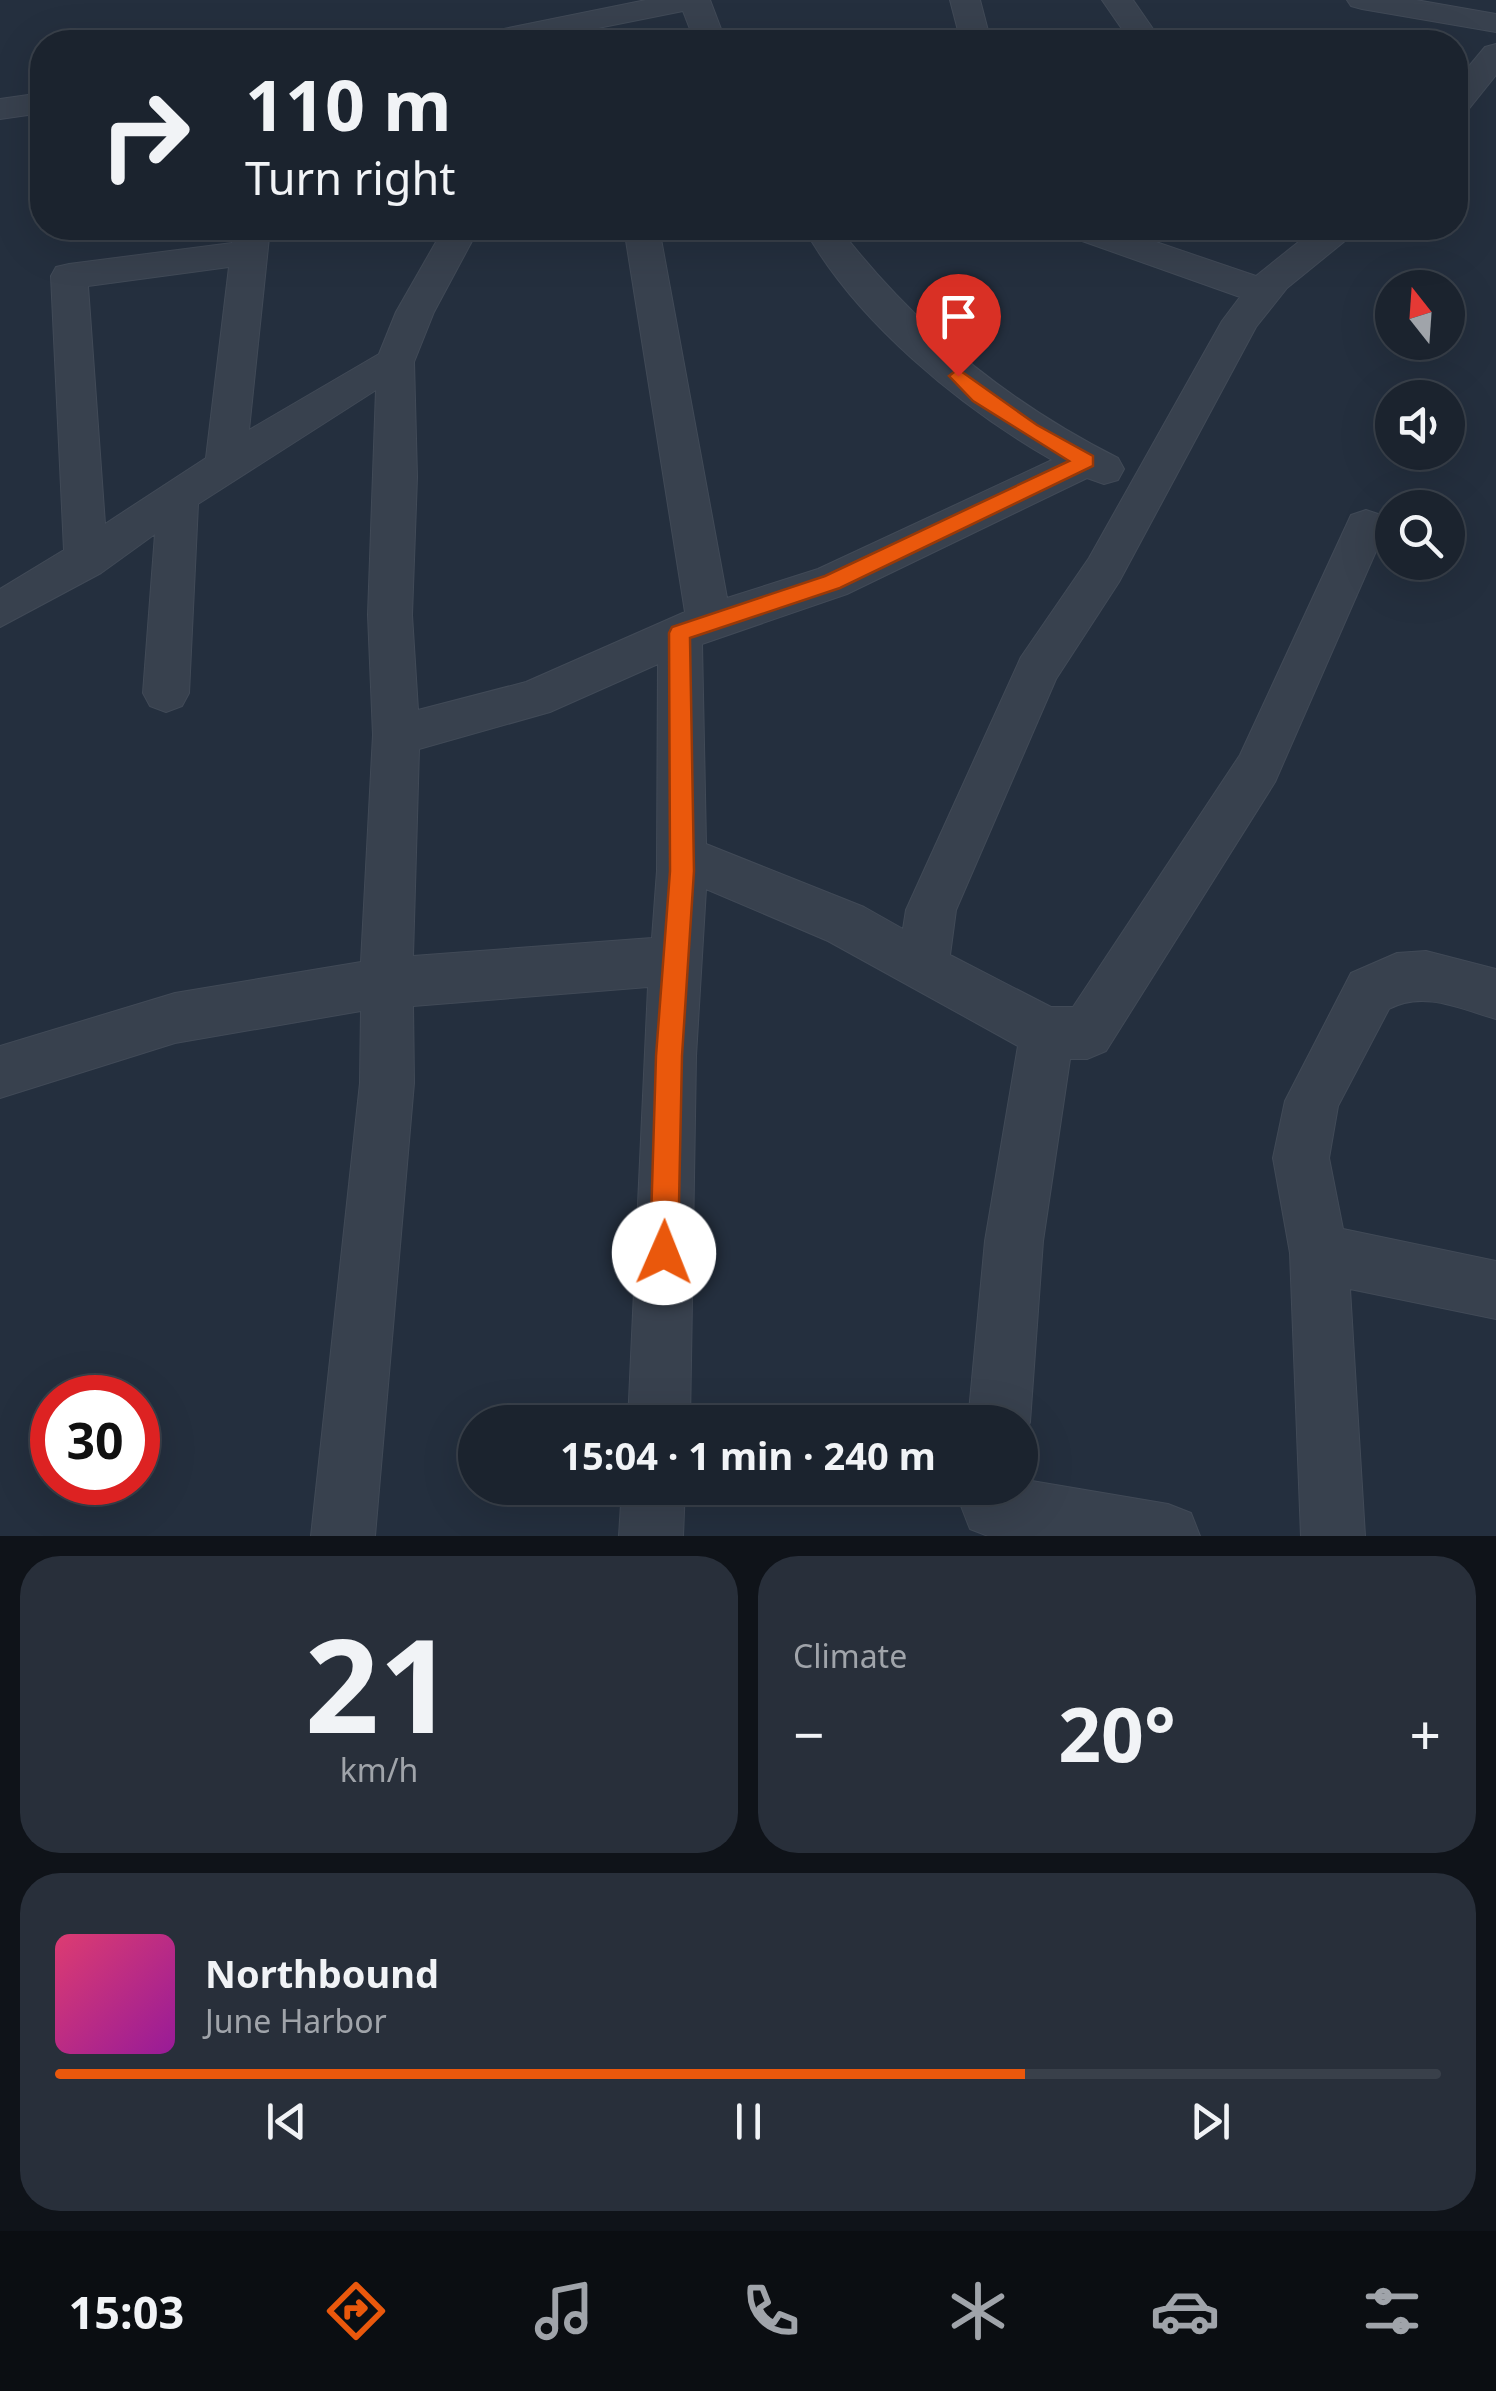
<!DOCTYPE html>
<html lang="en">
<head>
<meta charset="utf-8">
<style>
	body { margin:0; font-family:"Noto Sans",sans-serif; background:#282f3a; color:#f1f3f6; height:100vh; display:flex; flex-direction:column; font-size:38px; white-space:nowrap }
	* { box-sizing:border-box; margin:0 }
	p { font-size:32px; color:#a0a4aa }
	.icon { flex:none; width:55px; height:55px; fill:none; stroke:currentColor; stroke-width:2; stroke-linecap:round; stroke-linejoin:round }
	.map { position:relative; height:1536px; overflow:hidden }
	.sheet { display:flex; flex-direction:column; gap:20px; padding:20px; background:#0f1319; flex:1 }
	.sheet>* { flex:none }
	.top-card { position:absolute; left:30px; top:30px; width:1438px; height:210px; border-radius:40px; box-shadow:0 10px 40px #0002,0 0 0 2px #39404a; background:#1b232e; color:#f1f3f6; overflow:hidden }
	.needle { width:65px; rotate:343deg }
	.tools { position:absolute; left:1375px; top:270px; display:grid; gap:20px }
	.tools a { display:grid; place-items:center; width:90px; height:90px; border-radius:50%; background:#1b232e; box-shadow:0 10px 40px #0002,0 0 0 2px #39404a; font-size:50px }
	.speed { position:absolute; left:30px; top:1375px; display:flex; gap:20px; font-size:50px; font-weight:700; text-align:center }
	.speed>* { display:grid; place-content:center; width:130px; height:130px; border-radius:50%; background:#1b232e; box-shadow:0 10px 40px #0002,0 0 0 2px #39404a; line-height:1 }
	.speed .limit { border:15px solid #d22; background:#fff; color:#111 }
	.pin { position:absolute; display:grid; place-items:center; width:85px; height:85px; color:#fff; margin:-102px -42px; border-radius:50% 50% 50% 0; rotate:-45deg; box-shadow:0 0 10px #0007 }
	.pin .icon { rotate:45deg }
	.me { position:absolute; width:110px; margin:-55px; rotate:1deg; stroke-linejoin:round; filter:drop-shadow(0 0 8px #0008) }
	.turn { display:flex; align-items:center; gap:35px; height:210px; padding:0 50px; font-size:45px }
	.turn .icon { width:130px; height:130px; stroke-width:2.5 }
	.turn b { display:block; font-size:70px; line-height:85px }
	.big { font-size:75px; font-weight:700; line-height:1.1 }
	.sheet .tile { flex:1; display:flex; flex-direction:column; justify-content:center; gap:15px; min-width:0; padding:0 35px; border-radius:40px; background:#282f3a }
	.sheet .dial { align-items:center; gap:0 }
	.dial b { font-size:130px; line-height:1 }
	.song { display:flex; align-items:center; gap:30px }
	.cover { width:120px; height:120px; border-radius:15px; background:linear-gradient(135deg,hsl(340 70% 55%),hsl(300 70% 35%)) }
	.played { height:10px; border-radius:5px; background:linear-gradient(90deg,#ea580c 70%,#39404a 70%) }
	.keys { display:flex; justify-content:space-around; direction:ltr }
	.heat { display:flex; justify-content:space-between; align-items:center; font-size:55px; direction:ltr }
	.sheet .tiles { flex:1; display:grid; gap:20px; grid-template-columns:1fr 1fr }
	.tile:last-child { grid-column:span 2 }
	.trip { position:absolute; left:458px; top:1405px; width:580px; height:100px; border-radius:50px; background:#1b232e; box-shadow:0 10px 40px #0002,0 0 0 2px #39404a; font-weight:700; line-height:100px; text-align:center }
	.tabs { display:flex; height:160px; justify-content:space-around; align-items:center; background:#0b0e12; color:#a0a4aa }
	.tabs .icon { width:70px; height:70px }
	.tabs .current { color:#ea580c }
	.tabs b { font-size:45px; color:#f1f3f6 }
	.map>svg:first-child { display:block }
	.lines { fill:none; stroke-linecap:round; stroke-linejoin:round }
	.minor-casing { stroke:#414a57; stroke-width:2 }
	.minor { fill:#38414e; fill-rule:evenodd }
	.route { fill:#ea580c; stroke:#983908; stroke-width:2.5 }
</style>
</head>
<body>
<div class="map">
<svg width="1496" height="1536" viewBox="0 0 1496 1536">
	<rect width="100%" height="100%" fill="#242f3e"/>
	<g class="lines">
		<!-- minor casing -->
		<g class="minor-casing">
			<path id="minor" d="M646,0H710L726,42H695L683,11L528,42H468L473,35L484,33Z
				M950,0H980L991,42H961Z
				M1102,0H1133L1162,42H1131Z
				M1347,0H1416L1496,14V32L1362,9L1351,6Z
				M1496,44V75L1467,111L1455,114V83L1485,47Z
				M42,93V113L0,119V99Z
				M235,228H270L249,430L379,354L396,312L444,228H479L434,312L414,362L417,477L412,615L418,710L526,682L685,612L624,228H659L727,598L818,569L1052,460C960,407 855,321 804,228H839C915,327 1007,402 1118,458L1124,469L1118,480L1104,484L1087,478L847,594L702,644L706,844L864,907L903,929L906,910L1021,657L1089,558L1222,321L1240,297L1068,236L1064,228H1115L1256,276L1316,228H1355L1351,236L1287,288L1256,327L1119,582L1056,679L956,910L950,955L1051,1007H1073L1240,755L1351,515L1366,510L1381,515L1387,526L1275,782L1106,1051L1087,1059H1070L1043,1241L1030,1422L1021,1444L1020,1422H968L985,1241L1018,1046L828,941L706,889L696,1056L690,1422H628L648,987L413,1006L414,1083L375,1536H311L360,1083L361,1011L175,1043L0,1098V1046L175,993L361,962L373,735L368,615L376,390L198,504L189,693L182,706L166,712L150,706L143,693L155,534L101,573L0,627V589L64,550L51,276L56,267L69,264L232,243ZM229,267L206,458L105,524L88,286ZM658,664L657,871L652,938L413,956L419,749L550,712Z
				M1426,951L1496,969V1019C1461,1009 1423,990 1389,1009L1338,1106L1329,1158L1343,1229L1496,1261V1319L1350,1289L1365,1536H1301L1290,1253L1273,1158L1285,1101L1351,973L1397,953Z
				M1020,1479L1168,1504L1191,1513L1200,1536H988L970,1529L961,1506L969,1488H1020Z
				M622,1488H685L683,1536H619Z"/>
		</g>
		<!-- minor -->
		<use href="#minor" class="minor"/>
	</g>
	<!-- route -->
	<path class="route" d="M958,369L1037,425L1093,456V466L840,588L690,638L694,871L682,1056L678,1253L674,1263L664,1267L654,1263L650,1253L656,1056L670,871L669,633L672,627L825,576L1069,461L973,401L949,376Z"/>
</svg>
<div class="tools">
<a><svg class="needle" viewBox="-14 -14 28 28"><path d="M0-13l5 13h-10z" fill="#e53935"/><path d="M0 13l5-13h-10z" fill="#a0a4aa"/></svg></a>
<a><svg class="icon" aria-label="sound" viewBox="0 0 24 24"><path d="M4 9h4l5-4v14l-5-4H4zM17 9q2 3 0 6"/></svg></a>
<a><svg class="icon" aria-label="search" viewBox="0 0 24 24"><circle cx="10" cy="10" r="6"/><path d="M15 15l6 6"/></svg></a>
</div>
<div class="speed"><div class="limit">30</div></div>
<div class="pin" style="left:958px;top:376px;background:#d93025"><svg class="icon" aria-label="arrive" viewBox="0 0 24 24"><path d="M6 21V4h12l-3 4 3 4H6"/></svg></div>
<svg class="me" style="left:664px;top:1253px" viewBox="-20 -20 40 40"><circle r="19" fill="#fff"/><path d="M0-13L10 11 0 6-10 11z" fill="#ea580c"/></svg>
<div class="trip">15:04 · 1 min · 240 m</div>
<div class="top-card">
<div class="turn"><svg class="icon" aria-label="right" viewBox="0 0 24 24"><path d="M7 20v-9h11M14 6l5 5-5 5"/></svg><div><b>110 m</b>Turn right</div></div>
</div>
</div>
<section class="sheet">
<div class="tiles">
<div class="tile dial"><b>21</b><p>km/h</p></div>
<div class="tile"><p>Climate</p>
<div class="heat"><a>−</a><b class="big">20°</b><a>+</a></div>
</div>
<div class="tile">
<div class="song"><i class="cover"></i><div><b>Northbound</b><p>June Harbor</p></div></div>
<div class="played"></div>
<div class="keys"><svg class="icon" aria-label="previous" viewBox="0 0 24 24"><path d="M18 5L8 12l10 7zM5 5v14"/></svg><svg class="icon" aria-label="pause" viewBox="0 0 24 24"><path d="M8 5v14M16 5v14"/></svg><svg class="icon" aria-label="next" viewBox="0 0 24 24"><path d="M6 5l10 7-10 7zM19 5v14"/></svg></div>
</div>
</div>
</section>
<nav class="tabs">
<b>15:03</b>
<svg class="icon current" aria-label="directions" viewBox="0 0 24 24"><path d="M12 3l9 9-9 9-9-9zM9 14v-3h6M13 9l2 2-2 2"/></svg>
<svg class="icon" aria-label="music" viewBox="0 0 24 24"><path d="M9 18V5l10-2v13"/><circle cx="6" cy="18" r="3"/><circle cx="16" cy="16" r="3"/></svg>
<svg class="icon" aria-label="phone" viewBox="0 0 24 24"><path d="M5 4h4l2 5-3 2q2 4 5 5l2-3 5 2v4C11 20 4 13 5 4z"/></svg>
<svg class="icon" aria-label="climate" viewBox="0 0 24 24"><path d="M12 3v18M4 7l16 10M4 17L20 7"/></svg>
<svg class="icon" aria-label="car" viewBox="0 0 24 24"><path d="M5 17H2v-5l4-1 3-4h7l3 4 3 1v5h-3M9 17h6M6 11h13"/><circle cx="7" cy="17" r="2"/><circle cx="17" cy="17" r="2"/></svg>
<svg class="icon" aria-label="filters" viewBox="0 0 24 24"><path d="M4 7h16M4 17h16"/><circle cx="9" cy="7" r="2"/><circle cx="15" cy="17" r="2"/></svg>
</nav>
</body>
</html>
